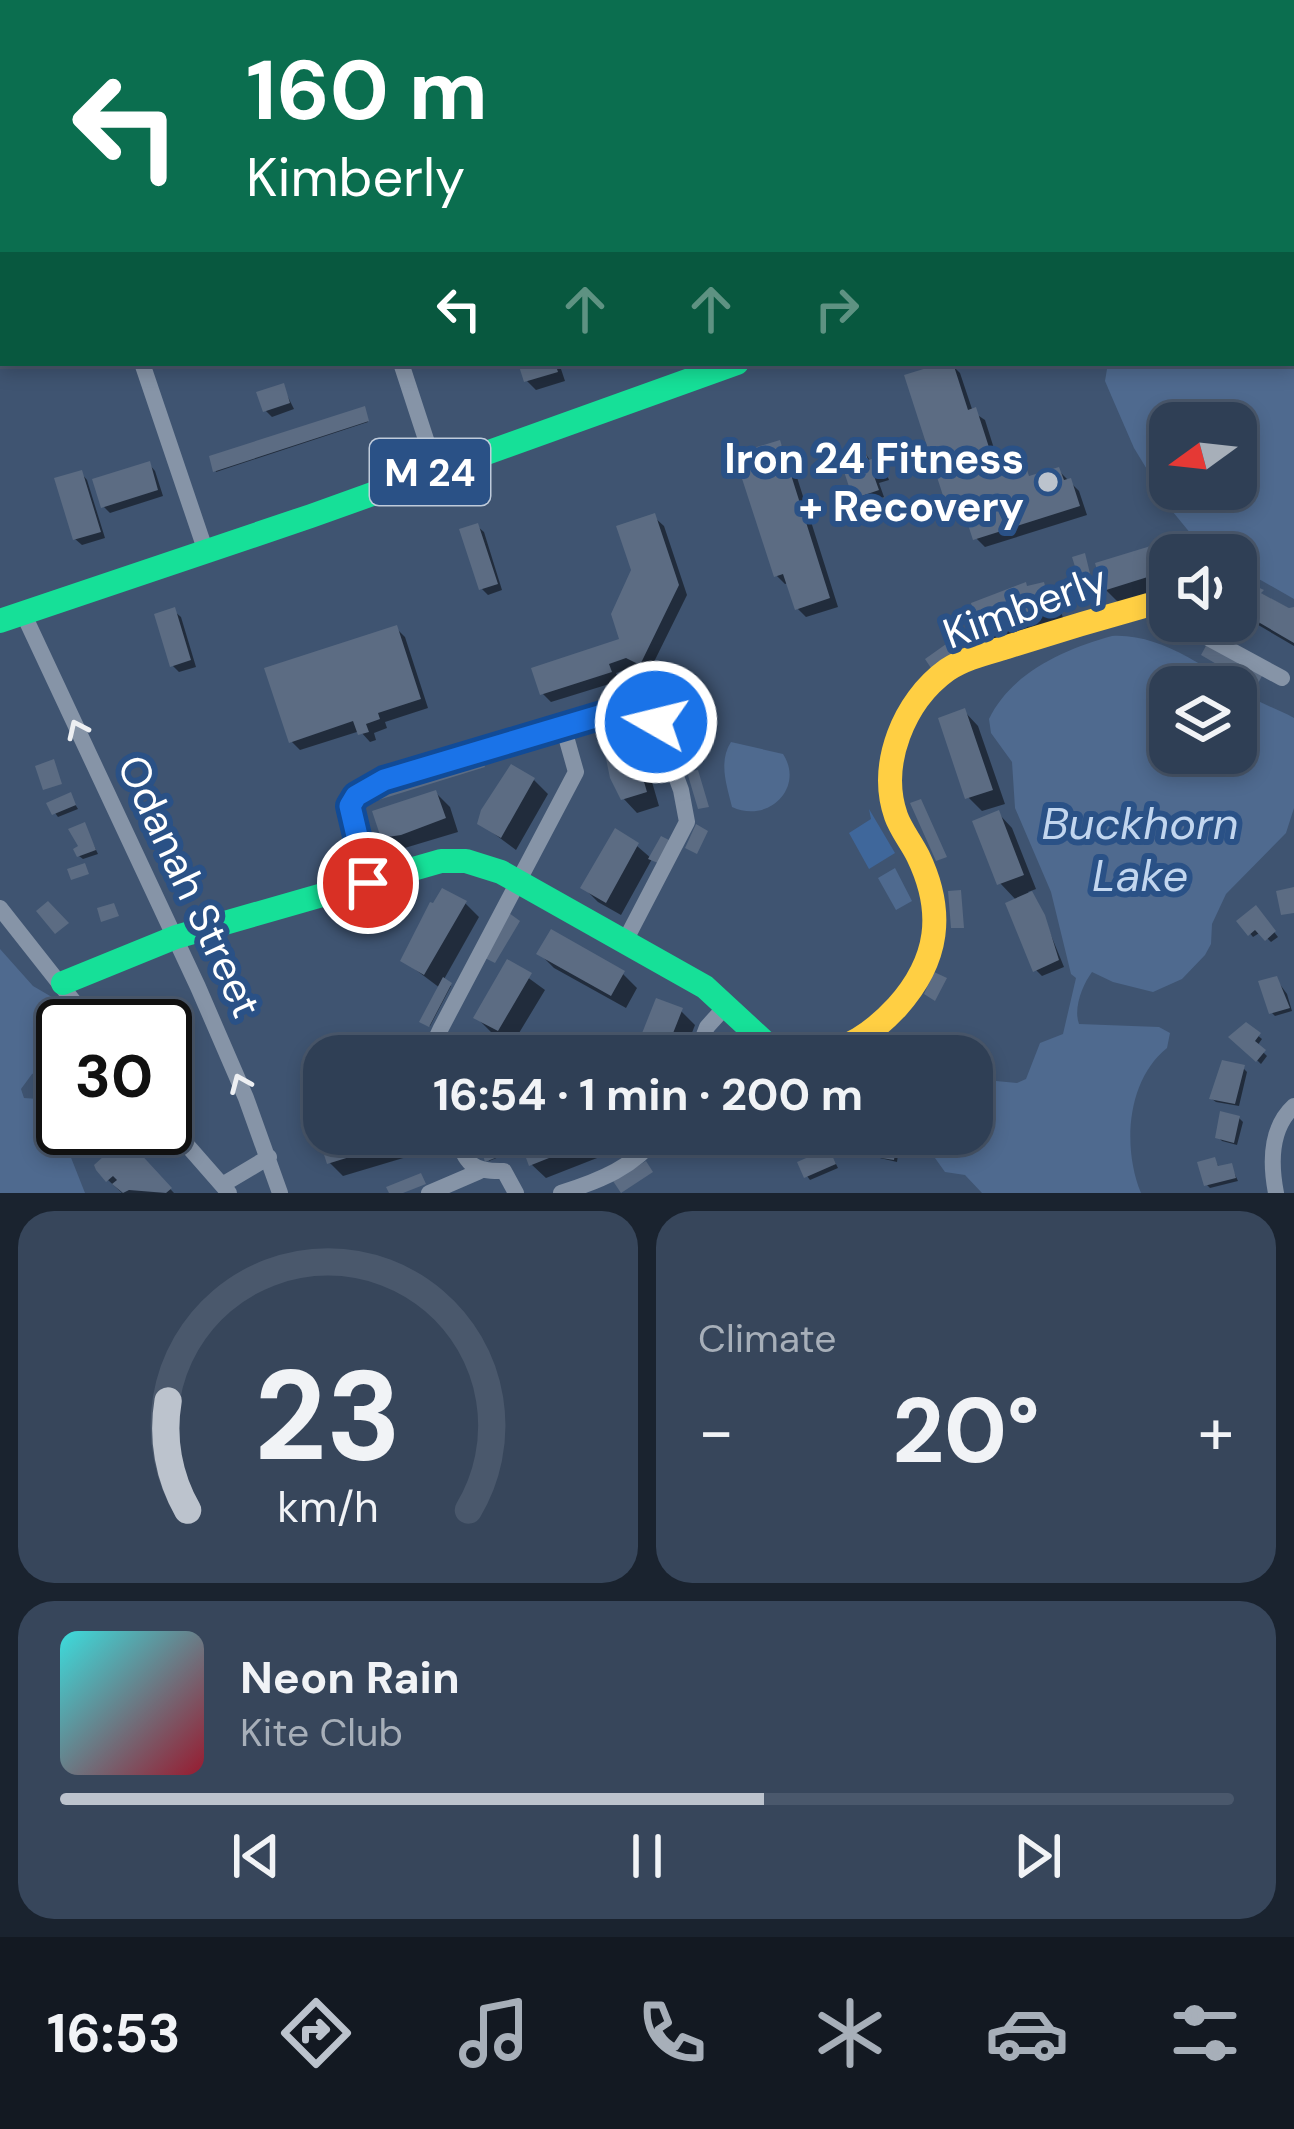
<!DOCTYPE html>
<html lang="en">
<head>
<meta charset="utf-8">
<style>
	body { margin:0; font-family:"DM Sans",sans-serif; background:#37465b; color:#f1f3f6; height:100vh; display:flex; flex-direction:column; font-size:45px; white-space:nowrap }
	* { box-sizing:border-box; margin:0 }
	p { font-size:39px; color:#a7afb9 }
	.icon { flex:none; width:66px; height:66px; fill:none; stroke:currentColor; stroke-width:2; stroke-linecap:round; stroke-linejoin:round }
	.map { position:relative; height:1193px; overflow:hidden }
	.sheet { display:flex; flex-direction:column; gap:18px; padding:18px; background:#1a232f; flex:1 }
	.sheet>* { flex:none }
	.guide { position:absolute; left:0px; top:0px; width:1296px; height:366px; box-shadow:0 6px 18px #0003,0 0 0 3px #4a586c; background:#0b6e4f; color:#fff; overflow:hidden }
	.needle { width:78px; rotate:255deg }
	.fabs { position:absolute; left:1149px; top:402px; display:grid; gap:24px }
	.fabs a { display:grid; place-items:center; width:108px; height:108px; border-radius:24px; background:#2f3f55; box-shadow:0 6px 18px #0003,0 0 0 3px #4a586c; font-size:60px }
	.speed { position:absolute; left:36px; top:999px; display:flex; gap:24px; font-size:60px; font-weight:700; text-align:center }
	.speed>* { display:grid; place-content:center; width:156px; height:156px; border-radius:50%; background:#2f3f55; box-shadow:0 6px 18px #0003,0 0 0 3px #4a586c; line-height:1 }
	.speed .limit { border:6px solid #111; border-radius:18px; background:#fff; color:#111 }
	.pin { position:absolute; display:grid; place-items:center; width:102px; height:102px; color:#fff; margin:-51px; border:6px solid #fff; border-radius:50%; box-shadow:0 3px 12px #0007 }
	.me { position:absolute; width:132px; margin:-66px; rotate:278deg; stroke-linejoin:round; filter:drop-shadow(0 0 9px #0008) }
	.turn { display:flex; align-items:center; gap:42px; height:252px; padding:0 48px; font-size:54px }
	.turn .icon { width:156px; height:156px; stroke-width:2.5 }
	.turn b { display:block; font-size:84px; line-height:102px }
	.lanes { display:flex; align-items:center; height:114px; padding:0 48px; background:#0003; justify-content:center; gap:60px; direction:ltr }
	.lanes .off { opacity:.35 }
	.big { font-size:90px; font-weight:700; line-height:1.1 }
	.sheet .tile { flex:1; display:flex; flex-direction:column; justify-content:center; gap:18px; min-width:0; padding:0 42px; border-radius:36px; background:#37465b }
	.sheet .dial { align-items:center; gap:0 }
	.dial svg { height:312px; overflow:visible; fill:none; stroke:#4a586c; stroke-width:7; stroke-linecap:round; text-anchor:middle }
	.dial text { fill:#f1f3f6; stroke:none }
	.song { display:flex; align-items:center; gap:36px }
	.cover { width:144px; height:144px; border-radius:18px; background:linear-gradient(135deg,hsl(180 70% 55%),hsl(350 70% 35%)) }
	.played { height:12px; border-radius:6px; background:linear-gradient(90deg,#bcc3cd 60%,#4a586c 60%) }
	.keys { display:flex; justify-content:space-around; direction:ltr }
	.heat { display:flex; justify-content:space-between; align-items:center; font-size:66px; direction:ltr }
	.sheet .tiles { flex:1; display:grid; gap:18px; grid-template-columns:1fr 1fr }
	.tile:last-child { grid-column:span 2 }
	.trip { position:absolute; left:303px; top:1035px; width:690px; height:120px; border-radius:36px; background:#2f3f55; box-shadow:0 6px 18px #0003,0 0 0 3px #4a586c; font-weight:700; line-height:120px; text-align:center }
	.dock { display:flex; height:192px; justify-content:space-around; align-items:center; background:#131922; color:#a7afb9 }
	.dock .icon { width:84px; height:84px }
	.dock .active { color:#bcc3cd }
	.dock b { font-size:54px; color:#f1f3f6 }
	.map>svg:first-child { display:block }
	.green { fill:#3f679b }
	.water { fill:#4f6a8f; fill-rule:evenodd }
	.shadow { fill:#0007 }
	.building { fill:#5c6c83 }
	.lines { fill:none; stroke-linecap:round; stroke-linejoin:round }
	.street { stroke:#8694a7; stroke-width:16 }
	.fast { stroke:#16e098; stroke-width:24 }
	.slow { stroke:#ffcf43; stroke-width:24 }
	.jam { stroke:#f24e42; stroke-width:24 }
	.oneway { stroke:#edeff2 }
	.route-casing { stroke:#114b97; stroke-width:30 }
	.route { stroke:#1a73e8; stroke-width:21 }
	.poi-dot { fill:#bcc3cd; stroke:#2a5186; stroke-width:4.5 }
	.labels { text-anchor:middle; stroke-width:12; stroke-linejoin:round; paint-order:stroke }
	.shield { fill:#2a5186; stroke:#bfcbdb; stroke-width:3 }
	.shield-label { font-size:39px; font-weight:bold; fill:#fff }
	.poi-label { font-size:42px; font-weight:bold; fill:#fff; stroke:#2a5186; text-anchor:end }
	.street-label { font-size:42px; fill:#fff; stroke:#2a5186 }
	.water-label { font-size:45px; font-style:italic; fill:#c2d6ef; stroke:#2a5186 }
</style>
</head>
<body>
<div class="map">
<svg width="1294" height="1193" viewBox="0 0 1294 1193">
	<rect width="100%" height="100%" fill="#3f5471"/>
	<!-- green -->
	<path class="green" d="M869,809L895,853L869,869L849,833L871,819Z"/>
	<!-- water -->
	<path class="water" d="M1294,212V599L1236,566V555H1217L1200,545L1173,512L1134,448L1114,402L1105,381L1108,363H1293ZM1170,423H1236V489H1170Z
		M1112,636C1163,633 1211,672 1251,697C1264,705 1280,710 1294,718V808L1286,833L1226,894L1212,924L1211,944L1205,955L1182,979L1153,992L1113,982L1092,972C1083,984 1073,1008 1079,1024L1159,1027L1170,1033L1167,1048C1127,1080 1122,1147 1141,1193H982L965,1175L945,1172L930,1151L927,1134H972V1066L986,1057L991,1060L996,1081L1017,1083L1026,1079L1040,1043L1063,1034L1076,978L1071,974L1051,892L1015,808L1012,762L991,733L989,719C1011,673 1064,649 1112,636ZM1236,687V753H1170V687Z
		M731,742L783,754C805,788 768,824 732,807C727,786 718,762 731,742Z
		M895,868L912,901L896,910L878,878Z
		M0,949L33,986L69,1007L79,1026H63V1061L32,1074L21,1089L24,1098L38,1099L68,1150L85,1193H0Z"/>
	<!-- shadow -->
	<path class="shadow" d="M493,363H519L500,369Z
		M521,363H559L565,381L536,390L527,381Z
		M951,364L960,373L973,412L985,420L1003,477L1032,479L1058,470L1079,491L1087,515L985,547L976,538L967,512L958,515L949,506Z
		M283,387L294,409L272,417L265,410Z
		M365,410L368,422L216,472L212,458Z
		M779,443L789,452L838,607L806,617L797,608L789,583L785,584L776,575Z
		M862,448L871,462L878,460L884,467L889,480L879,483L884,497L862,504L855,497Z
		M149,464L155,471L163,496L110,513L103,506Z
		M81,473L87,480L105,538L82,545L75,539Z
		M654,517L664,526L687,595L649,672L637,666L616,673L619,681L551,702L542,693L623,641Z
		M477,526L484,532L502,590L488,595L482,589Z
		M1166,544L1177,555H1170V588L1120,604L1106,590Z
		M1236,580L1294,611V646L1236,612Z
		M1043,585L1057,599L1064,621L995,642L981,628Z
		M174,611L181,617L196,667L179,672L172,665Z
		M396,628L405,637L428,708L385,722L387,728L374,733L376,740L370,742L360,731L300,750L291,741Z
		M964,711L978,726L1005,804L982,811L968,797Z
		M627,730L641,744L659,806L637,813L623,798Z
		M534,780L548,794L516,850L481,824Z
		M436,793L450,807L458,832L398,850L383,836Z
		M70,796L78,809L58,817L55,813Z
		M998,813L1012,828L1036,889L1028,892L1037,901L1064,967L1042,976L1036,970L1017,901L1000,883Z
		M84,825L98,854L83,859L79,856Z
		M637,846L652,859L621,915L598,902L584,888Z
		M465,903L479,917L443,981L451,986L430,1026L422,1021L440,988L404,961Z
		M1256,909L1278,937L1271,942L1261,932L1253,937L1240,921Z
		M540,954L623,974L637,988L626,1008L554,968Z
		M508,963L545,990L513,1043L491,1032L477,1018Z
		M1276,979L1287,994L1292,1011L1275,1016L1272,1013Z
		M681,1011L695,1025L683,1056H636Z
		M1246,1026L1262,1039L1257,1046L1267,1056L1261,1064L1233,1037Z
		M1243,1068L1247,1072L1239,1106L1216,1102L1212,1099Z
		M1239,1118L1243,1122L1237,1145L1222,1141L1218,1137Z
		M86,1128H122L127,1136L123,1139L174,1193H122L108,1180L110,1155Z
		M335,1134H414L420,1153L343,1176L329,1162Z
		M494,1134H526L528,1139L540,1134H614L620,1149L546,1178L531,1164L522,1138L512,1143L514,1151L489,1161L486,1153L505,1146Z
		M896,1144L899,1148L897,1162L854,1152Z
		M832,1156L838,1168L810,1180L807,1176Z
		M1215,1160L1220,1169L1231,1166L1238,1181L1210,1188L1206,1184Z"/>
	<!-- building -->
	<path class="building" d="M518,363H555L558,372L524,382Z
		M943,363H953L968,410L976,407L996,469L1007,477L1027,470L1029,476L1059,467L1064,480L1071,478L1080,506L973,540L961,503L947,508L904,375Z
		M284,383L290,403L263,412L256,392Z
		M365,406L369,421L213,472L209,456Z
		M780,440L830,598L795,610L783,574L774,577L734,454Z
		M863,445L868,460L879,457L884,473L874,476L879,490L853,499L838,453Z
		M150,461L158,490L101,508L92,479Z
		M82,470L101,532L73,540L54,478Z
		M655,513L679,585L640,665L626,658L609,664L612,672L540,695L531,668L619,639L611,614L631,570L616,526Z
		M478,523L498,584L479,590L459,529Z
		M1167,541L1170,570L1103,591L1095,563Z
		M1085,553L1093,586L1082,589L1072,557Z
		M1236,577L1264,590L1261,593L1289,608L1294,607V643L1236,609Z
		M1026,582L1027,586L1044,582L1051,607L978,630L971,603Z
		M175,607L191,660L170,667L154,614Z
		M397,625L421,699L378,713L380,719L366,724L369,732L358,735L353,721L289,743L264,668Z
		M956,637L962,647L931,668L925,659Z
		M1207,644L1262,676L1256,687L1201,655Z
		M965,708L993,790L965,799L938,718Z
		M628,726L647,792L621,800L610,778L601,734Z
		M481,756L485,767L375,801L372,789Z
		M54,759L62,784L43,790L35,766Z
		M511,764L535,778L501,838L477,824L481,810Z
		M698,770L709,807L698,809L687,772Z
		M436,790L446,818L401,835L381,838L372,811Z
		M71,792L76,805L52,815L46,803Z
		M921,799L947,857L936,861L910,803Z
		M999,810L1024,875L997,885L972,821Z
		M85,822L96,850L77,857L73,849L78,846L68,829Z
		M696,824L708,831L697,854L685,848Z
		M615,828L639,843L606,903L580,888Z
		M661,836L671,841L658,863L648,859Z
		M85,863L89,874L71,880L67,869Z
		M1294,887V913L1281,915L1276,891Z
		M442,888L467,901L424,975L400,961L430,902L433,903Z
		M961,890L964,928H951L948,891Z
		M1032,891L1045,915L1059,960L1033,972L1005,903Z
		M48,901L69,923L55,934L36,911Z
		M114,903L119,916L101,922L97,908Z
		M1256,905L1276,931L1265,941L1255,930L1248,936L1236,921Z
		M509,913L520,921L495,963L483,957Z
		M551,929L625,971L611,996L536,954Z
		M507,959L532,973L498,1031L473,1018Z
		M934,972L947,978L935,1001L924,994Z
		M1277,976L1290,1008L1269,1014L1258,981Z
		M443,977L452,983L429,1027L419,1022Z
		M656,998L683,1008L664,1056H633Z
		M1246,1022L1261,1033L1255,1041L1266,1050L1256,1062L1228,1037Z
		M712,1034L725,1040L719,1056H704Z
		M1222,1060L1245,1065L1235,1104L1209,1099Z
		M1220,1111L1240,1116L1234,1143L1215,1138Z
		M326,1134H406L408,1139L327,1164L318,1136Z
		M436,1134H448L453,1146L442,1151Z
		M531,1134H609L529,1166L519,1139Z
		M855,1136L897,1141L894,1160L851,1153Z
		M125,1137L172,1188L166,1193L129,1190L123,1193L112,1184L117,1180L113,1176L106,1182L96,1170L94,1165Z
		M512,1140L515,1150L485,1162L482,1152Z
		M829,1148L836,1164L804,1178L797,1162Z
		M1215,1157L1218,1166L1232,1163L1236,1178L1204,1186L1197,1162Z
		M646,1161L653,1172L621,1193L613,1181Z
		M421,1173L426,1184L403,1193H389L386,1187Z"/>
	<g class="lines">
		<!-- street -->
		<path class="street" d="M21,0L22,3
			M280,0L281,3
			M585,0L586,3
			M723,3L731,0
			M142,363L206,552
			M401,363L436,470
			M23,613L198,987L246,1098L280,1193
			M1177,621L1282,678
			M368,883C363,862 343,821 352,801C365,775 596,712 634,708L645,711L656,722L681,790L687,822L624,943
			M0,908L93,1026
			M435,1056L434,1043L441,1028L576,772L563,726
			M696,1056L707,1027L726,1006
			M165,1120L229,1193
			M456,1134C466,1164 472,1172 504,1171L516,1193
			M222,1185L269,1157
			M429,1193L478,1172
			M561,1193C599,1181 635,1167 659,1134
			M1276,1193C1270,1162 1270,1128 1294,1106"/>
		<!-- fast -->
		<path class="fast" d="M1293,191H1294
			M0,621L311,516L737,363
			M63,983L176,937L441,861H466L501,872L705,987L771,1048L798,1056"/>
		<!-- slow -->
		<path class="slow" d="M812,1056C847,1050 873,1033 897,1007C939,960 945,912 918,856C911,842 901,830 896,816C878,764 904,701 947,670C965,658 987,653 1007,647C1054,632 1101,618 1148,605L1170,617"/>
		<!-- jam -->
		<path class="jam" d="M1293,138H1294"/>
	</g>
	<!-- one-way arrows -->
	<defs><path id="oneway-chevron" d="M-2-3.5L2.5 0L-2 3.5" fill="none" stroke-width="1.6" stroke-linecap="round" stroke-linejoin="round" transform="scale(3)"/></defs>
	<g class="oneway">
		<use href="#oneway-chevron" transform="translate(77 729) rotate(-115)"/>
		<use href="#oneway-chevron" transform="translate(240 1083) rotate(-113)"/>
	</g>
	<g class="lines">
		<!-- route casing -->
		<g class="route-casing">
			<path id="route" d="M368,883L350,806L356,796L384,780L619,710L645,711L656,722"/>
		</g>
		<!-- route -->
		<use href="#route" class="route"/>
	</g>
	<!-- markers -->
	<circle class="poi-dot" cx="1048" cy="482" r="12"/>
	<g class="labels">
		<!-- shield labels -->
		<rect class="shield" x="370" y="439" width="120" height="66" rx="9"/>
		<g class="shield-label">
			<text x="430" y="486">M 24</text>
		</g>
		<!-- poi labels -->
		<g class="poi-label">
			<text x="1024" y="473">Iron 24 Fitness<tspan x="1024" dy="48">+ Recovery</tspan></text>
		</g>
		<!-- street labels -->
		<g class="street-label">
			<text transform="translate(1025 606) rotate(-20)" y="15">Kimberly</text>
			<text transform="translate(190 886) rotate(65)" y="15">Odanah Street</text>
		</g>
		<!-- water labels -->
		<g class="water-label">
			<text x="1140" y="839">Buckhorn<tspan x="1140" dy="52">Lake</tspan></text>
		</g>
	</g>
</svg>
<div class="fabs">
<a><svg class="needle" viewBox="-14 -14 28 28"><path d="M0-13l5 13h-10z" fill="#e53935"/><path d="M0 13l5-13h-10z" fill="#a7afb9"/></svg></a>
<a><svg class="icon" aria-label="sound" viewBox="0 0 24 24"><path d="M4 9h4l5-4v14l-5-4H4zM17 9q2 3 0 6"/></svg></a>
<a><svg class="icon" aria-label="layers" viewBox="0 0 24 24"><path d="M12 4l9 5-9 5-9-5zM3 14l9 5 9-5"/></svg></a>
</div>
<div class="speed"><div class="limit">30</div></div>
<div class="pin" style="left:368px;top:883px;background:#d93025"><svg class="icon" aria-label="arrive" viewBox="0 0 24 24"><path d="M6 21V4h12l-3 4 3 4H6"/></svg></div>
<svg class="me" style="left:656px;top:722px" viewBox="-20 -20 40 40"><circle r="17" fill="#1a73e8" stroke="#fff" stroke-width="3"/><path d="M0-11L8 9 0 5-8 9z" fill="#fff"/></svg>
<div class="trip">16:54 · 1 min · 200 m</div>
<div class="guide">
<div class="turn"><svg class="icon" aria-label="left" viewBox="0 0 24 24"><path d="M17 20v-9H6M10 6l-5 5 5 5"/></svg><div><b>160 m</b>Kimberly</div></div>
<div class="lanes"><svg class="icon" aria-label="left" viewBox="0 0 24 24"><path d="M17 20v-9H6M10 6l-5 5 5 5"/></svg><svg class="icon off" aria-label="ahead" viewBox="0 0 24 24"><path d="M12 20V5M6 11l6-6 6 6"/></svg><svg class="icon off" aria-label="ahead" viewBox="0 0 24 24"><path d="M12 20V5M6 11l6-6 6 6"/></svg><svg class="icon off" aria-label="right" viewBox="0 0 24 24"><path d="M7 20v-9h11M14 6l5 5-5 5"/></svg></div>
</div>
</div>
<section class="sheet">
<div class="tiles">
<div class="tile dial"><svg viewBox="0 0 100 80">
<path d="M14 69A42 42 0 1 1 86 69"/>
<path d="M14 69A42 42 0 0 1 9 41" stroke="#bcc3cd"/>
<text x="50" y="56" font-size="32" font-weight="700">23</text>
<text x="50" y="72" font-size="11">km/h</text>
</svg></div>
<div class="tile"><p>Climate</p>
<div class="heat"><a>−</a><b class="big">20°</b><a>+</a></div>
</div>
<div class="tile">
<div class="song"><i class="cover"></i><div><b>Neon Rain</b><p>Kite Club</p></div></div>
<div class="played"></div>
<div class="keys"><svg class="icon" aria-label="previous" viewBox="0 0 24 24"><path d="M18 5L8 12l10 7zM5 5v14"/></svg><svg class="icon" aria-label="pause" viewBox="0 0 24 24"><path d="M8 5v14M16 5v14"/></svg><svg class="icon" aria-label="next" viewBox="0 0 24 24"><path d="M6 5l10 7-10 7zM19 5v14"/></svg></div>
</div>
</div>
</section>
<nav class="dock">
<b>16:53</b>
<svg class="icon active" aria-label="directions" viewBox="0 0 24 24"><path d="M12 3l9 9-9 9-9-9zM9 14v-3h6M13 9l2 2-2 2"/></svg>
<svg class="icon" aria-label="music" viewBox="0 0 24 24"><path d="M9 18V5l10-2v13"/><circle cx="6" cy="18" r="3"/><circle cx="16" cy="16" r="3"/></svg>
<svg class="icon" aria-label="phone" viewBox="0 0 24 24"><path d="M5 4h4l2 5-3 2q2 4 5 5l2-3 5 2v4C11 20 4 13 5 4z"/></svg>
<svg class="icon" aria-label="climate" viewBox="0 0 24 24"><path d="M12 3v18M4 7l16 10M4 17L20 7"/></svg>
<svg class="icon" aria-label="car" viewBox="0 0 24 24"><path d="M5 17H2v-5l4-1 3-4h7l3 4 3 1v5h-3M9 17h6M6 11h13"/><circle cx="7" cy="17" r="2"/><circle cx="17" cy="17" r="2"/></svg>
<svg class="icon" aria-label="filters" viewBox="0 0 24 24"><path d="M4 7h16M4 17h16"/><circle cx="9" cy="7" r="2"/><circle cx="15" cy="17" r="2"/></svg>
</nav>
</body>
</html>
